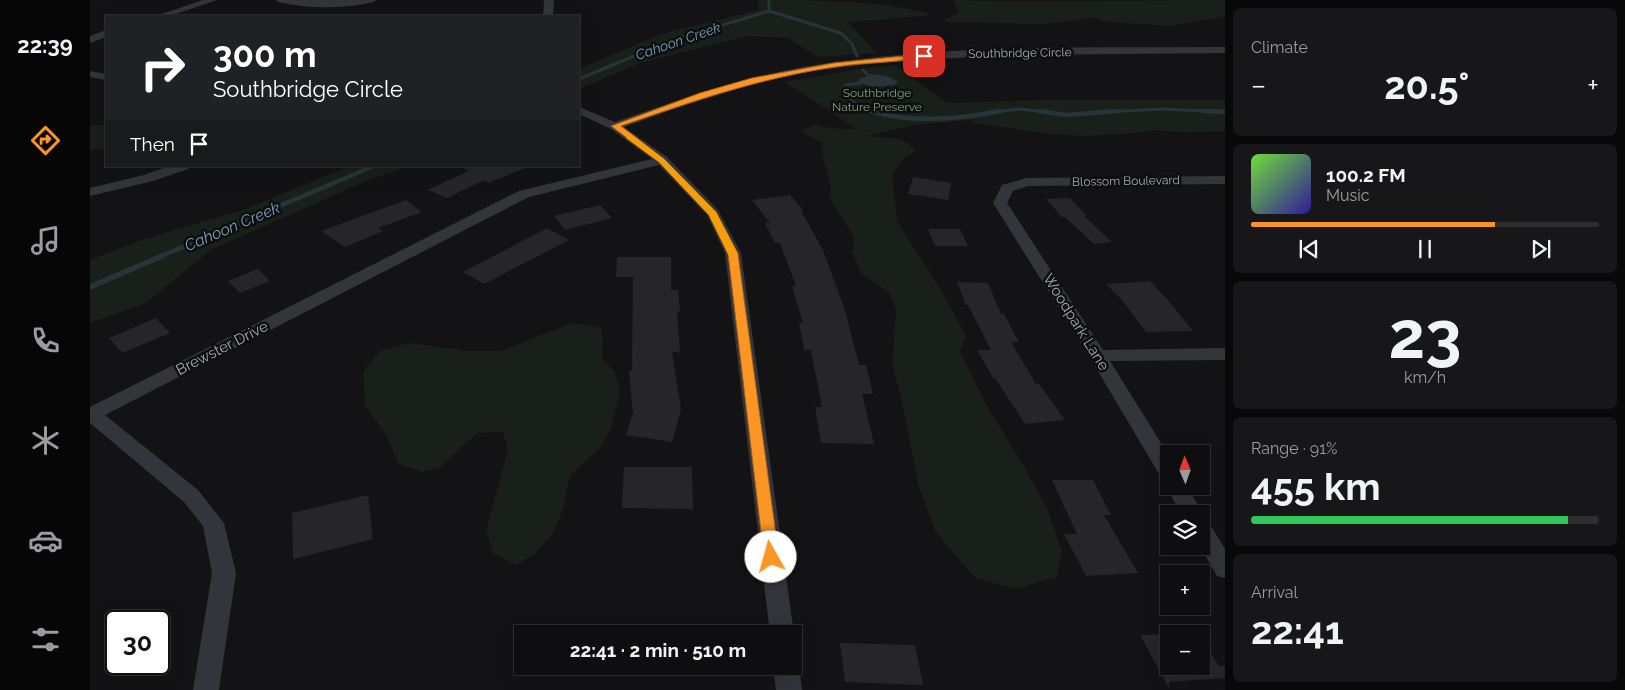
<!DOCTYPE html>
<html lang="en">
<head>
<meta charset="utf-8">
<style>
	body { margin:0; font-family:Raleway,sans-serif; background:#171719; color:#f1f3f6; height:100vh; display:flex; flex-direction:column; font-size:19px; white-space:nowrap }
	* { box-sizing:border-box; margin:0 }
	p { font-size:16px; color:#9b9c9f }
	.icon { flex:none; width:28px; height:28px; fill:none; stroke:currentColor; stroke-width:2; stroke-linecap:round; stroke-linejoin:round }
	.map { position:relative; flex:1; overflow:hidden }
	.panel { display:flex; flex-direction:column; gap:8px; padding:8px; background:#080809; width:400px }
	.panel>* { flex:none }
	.banner { position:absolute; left:15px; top:15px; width:475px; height:152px; border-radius:0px; box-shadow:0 5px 20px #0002,0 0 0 1px #2e2e30; background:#202124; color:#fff; overflow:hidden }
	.needle { width:32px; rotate:358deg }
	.fabs { position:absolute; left:1070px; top:445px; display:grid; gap:10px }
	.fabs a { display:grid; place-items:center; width:50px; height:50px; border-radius:0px; background:#0e0e10; box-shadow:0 5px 20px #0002,0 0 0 1px #2e2e30; font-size:25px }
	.speed { position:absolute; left:15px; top:610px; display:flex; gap:10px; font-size:25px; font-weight:700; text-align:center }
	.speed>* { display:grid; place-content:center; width:65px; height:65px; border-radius:50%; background:#0e0e10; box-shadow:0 5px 20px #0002,0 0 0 1px #2e2e30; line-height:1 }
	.speed .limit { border:2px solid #111; border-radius:8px; background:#fff; color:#111 }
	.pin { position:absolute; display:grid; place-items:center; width:42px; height:42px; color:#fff; margin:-21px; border-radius:10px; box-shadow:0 2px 8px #0006 }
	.me { position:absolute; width:55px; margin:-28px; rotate:353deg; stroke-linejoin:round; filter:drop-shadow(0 0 4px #0008) }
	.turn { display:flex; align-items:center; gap:18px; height:105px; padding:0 25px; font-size:22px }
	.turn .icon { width:65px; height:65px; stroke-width:2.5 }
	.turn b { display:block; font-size:35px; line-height:42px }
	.then { display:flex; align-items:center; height:48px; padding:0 25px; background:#0003; gap:10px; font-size:19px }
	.big { font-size:38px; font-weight:700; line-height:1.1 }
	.panel .widget { flex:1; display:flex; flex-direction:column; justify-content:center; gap:8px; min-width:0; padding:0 18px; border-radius:8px; background:#171719 }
	.panel .dial { align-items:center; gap:0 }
	.dial b { font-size:65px; line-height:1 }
	.song { display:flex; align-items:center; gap:15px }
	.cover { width:60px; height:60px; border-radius:8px; background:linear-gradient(135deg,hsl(100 70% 55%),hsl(250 70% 35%)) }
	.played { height:5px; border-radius:2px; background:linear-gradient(90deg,#fb9524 70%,#2e2e30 70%) }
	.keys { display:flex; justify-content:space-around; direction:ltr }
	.heat { display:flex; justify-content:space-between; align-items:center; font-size:28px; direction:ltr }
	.charge { height:8px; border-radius:4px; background:linear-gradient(90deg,#34c759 91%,#2e2e30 0) }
	.trip { position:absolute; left:424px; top:625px; width:288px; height:50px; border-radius:0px; background:#0e0e10; box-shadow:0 5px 20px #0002,0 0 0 1px #2e2e30; font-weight:700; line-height:50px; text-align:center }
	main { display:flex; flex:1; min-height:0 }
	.menu { display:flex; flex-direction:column; width:90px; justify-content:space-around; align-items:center; background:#060606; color:#9b9c9f }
	.menu .icon { width:35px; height:35px }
	.menu .current { color:#fb9524 }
	.menu b { font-size:22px; color:#f1f3f6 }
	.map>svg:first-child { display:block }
	.green { fill:#192019 }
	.water { fill:#283439 }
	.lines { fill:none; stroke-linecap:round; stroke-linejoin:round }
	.stream-far2 { stroke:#283439; stroke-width:3 }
	.stream-far1 { stroke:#283439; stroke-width:4.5 }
	.stream { stroke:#283439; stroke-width:5.5 }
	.building { fill:#262629 }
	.minor { fill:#34353a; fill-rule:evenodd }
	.route { fill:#fb9524; stroke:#a36117 }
	.slow { fill:#f59e0b }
	.labels { text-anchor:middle; stroke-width:5; stroke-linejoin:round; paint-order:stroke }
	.far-street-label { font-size:12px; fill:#a4acb6; stroke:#0e0e10 }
	.far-park-label { font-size:12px; fill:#7da279; stroke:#0e0e10 }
	.far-water-label { font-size:14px; font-style:italic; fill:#78a0b3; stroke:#0e0e10 }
	.street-label { font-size:15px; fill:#a4acb6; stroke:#0e0e10 }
	.water-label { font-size:16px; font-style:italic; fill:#78a0b3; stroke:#0e0e10 }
</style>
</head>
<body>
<main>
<nav class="menu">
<b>22:39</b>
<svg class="icon current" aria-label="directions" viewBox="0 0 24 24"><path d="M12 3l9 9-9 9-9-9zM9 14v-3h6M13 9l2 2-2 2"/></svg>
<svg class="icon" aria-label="music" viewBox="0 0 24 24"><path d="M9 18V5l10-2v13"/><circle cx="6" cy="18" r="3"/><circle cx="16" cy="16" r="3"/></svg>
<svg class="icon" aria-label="phone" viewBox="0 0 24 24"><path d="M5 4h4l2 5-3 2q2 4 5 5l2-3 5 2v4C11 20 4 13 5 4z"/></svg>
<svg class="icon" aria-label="climate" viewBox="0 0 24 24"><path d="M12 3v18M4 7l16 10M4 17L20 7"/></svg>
<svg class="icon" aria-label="car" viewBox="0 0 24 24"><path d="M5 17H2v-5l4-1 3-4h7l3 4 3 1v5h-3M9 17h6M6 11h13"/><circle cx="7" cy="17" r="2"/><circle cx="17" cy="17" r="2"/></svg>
<svg class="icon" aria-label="filters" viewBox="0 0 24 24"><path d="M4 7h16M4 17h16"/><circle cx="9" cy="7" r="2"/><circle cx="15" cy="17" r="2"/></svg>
</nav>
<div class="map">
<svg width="1135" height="690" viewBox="0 0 1135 690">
	<rect width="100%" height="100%" fill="#131315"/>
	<!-- green -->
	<path class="green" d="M668,0C716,0 800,0 843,15L758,22L787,53L728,57L698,38L659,36L550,63L489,89V69L571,34L669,10Z
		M863,0C954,3 1045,0 1135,0V16L1081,26L1018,22L1006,18H994L986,21L951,24L858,22L853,20L869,13Z
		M806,65L857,103L963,100H1135V131L1098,132L1065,130L1046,133L996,136L960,134L885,123L882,120L823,125L778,136L811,139L826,150L811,161L802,175L807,221L851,290L876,336L870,351L898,408L930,460L957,508L972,552L967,577L924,589L884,577L845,531L828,483L811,398L802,363L806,309L799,293L770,272L762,251L765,239L740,199L741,187L733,158L732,142L710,131L725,125L748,129H766L695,82L769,69Z
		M16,125V149L0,150V126Z
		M260,166H320L281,179L122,249L56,303L0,323V260L54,239L153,210Z
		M482,323L512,328L513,360L525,372L530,391L521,429L510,448L480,475L474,506L464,531L446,553L426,565L403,553L396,530L418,450L413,432L387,433L349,468L332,472L309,464L295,433L275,405L273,372L290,351L320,343L377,351H411Z"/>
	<!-- water -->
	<path class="water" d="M781,74L797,76L807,81V84C794,87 778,89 767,80Z"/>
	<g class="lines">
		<!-- stream-far2 -->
		<path class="stream-far2" d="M679,11L751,33L762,44L767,56
			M773,70L783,81L756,85L754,89C762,104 769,107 785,112
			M489,79L580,41L679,11V0
			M904,112L931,109L955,112
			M1016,112L1072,109L1135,112"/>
		<!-- stream-far1 -->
		<path class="stream-far1" d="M781,111C822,124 870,119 911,111
			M949,111L976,115L1028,111
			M1113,111L1135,112
			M69,257L284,166"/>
		<!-- stream -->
		<path class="stream" d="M0,287L72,256"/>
	</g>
	<!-- building -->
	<path class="building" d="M371,166H437V167L398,183L394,180L357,198L338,190L378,171Z
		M823,177L861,183L858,200L818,194Z
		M700,195L713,210L711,211L733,250L755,310L769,365H776L783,394H772L784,444L731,443L725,407H732L721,350H714L709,323H713L702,286H706L690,243H685L675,223H680L662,200Z
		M980,198L997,216H994L1022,242L1004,244L975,217H972L956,199Z
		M316,200L332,212L288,228L293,231L255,247L231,231Z
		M510,205L522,218L475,230L464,216Z
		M457,228L479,240L394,284L373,272Z
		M838,229H870L878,246H845Z
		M527,257H581V290H588L590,312H587L590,352H582L591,409L582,442L536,435L543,413L539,371L542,370L543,277H526Z
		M168,269L180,281L150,293L138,281Z
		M1060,281L1077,299L1103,331L1056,332L1032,300L1016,284Z
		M867,282L898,283L911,314H914L929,342H921L946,384H949L975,420L935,424L905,378H903L887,350H901L878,305H876Z
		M66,318L80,333L32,353L19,338Z
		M534,467H602L603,509L532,508Z
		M962,480H1003L1021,515H1014L1048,573L996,576L974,534H987Z
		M278,495L283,539L203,559L202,513Z
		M1079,634V666H1111V637L1129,666H1135V678L1079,682V688L1050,635Z
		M750,643L825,645L833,685L755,682Z"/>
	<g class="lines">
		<!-- minor -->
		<path class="minor" d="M113,0H127L80,16H66Z
			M186,0H286L284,2C254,9 218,9 188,2Z
			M454,0H464L463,16H453Z
			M16,30V37L0,43V36Z
			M1135,47V53C1005,55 875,52 745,68C672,77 603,102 534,127L577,157L628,210L651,253L704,634L702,638V634H680L635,253L617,215L569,165L439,197L15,415L108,490L134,523L146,573L129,690H103L122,573L113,526L94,502L0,423V407L429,191L562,159L521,129L489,114V107L525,122C597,97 669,72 745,62C874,44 1005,48 1135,47Z
			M0,71L16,74V80L0,77Z
			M79,166H99L98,169L63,181L0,196V188L54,175Z
			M1135,176V184L938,186L923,191L917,203L1013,350L1135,348V360L1020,361L1079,456V486H1097L1113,514L1111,517V514H1091L1076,486L1078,481L1072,479L999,356L903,203L912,185L937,178Z
			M1111,521L1119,523L1135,549V578L1127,576L1110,546Z
			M702,657L709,666L712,690H686L683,666H702Z"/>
	</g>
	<!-- route -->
	<path class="route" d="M834,54H836V57C806,63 775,62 745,67C670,78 601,102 531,126L574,159L626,212L648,254L689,557L687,561L681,563L676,561L674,557L638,254L619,215L569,162L521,126L610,93L662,78L744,63Z"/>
	<!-- slow -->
	<path class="slow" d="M536,134H541L574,159L626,212L648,254L646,256H639L638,254L619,215L569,162L536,138Z"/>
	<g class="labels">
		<!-- far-street labels -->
		<g class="far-street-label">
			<text transform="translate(930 53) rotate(-1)" y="4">Southbridge Circle</text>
			<text transform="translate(1036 181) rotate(-1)" y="4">Blossom Boulevard</text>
		</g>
		<!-- far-park labels -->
		<g class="far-park-label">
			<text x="787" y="97">Southbridge<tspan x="787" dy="14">Nature Preserve</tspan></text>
		</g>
		<!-- far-water labels -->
		<g class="far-water-label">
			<text transform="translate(588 41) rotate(-19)" y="5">Cahoon Creek</text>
		</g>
		<!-- street labels -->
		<g class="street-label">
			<text transform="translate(986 322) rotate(58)" y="5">Woodpark Lane</text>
			<text transform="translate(132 348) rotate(-27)" y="5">Brewster Drive</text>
		</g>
		<!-- water labels -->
		<g class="water-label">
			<text transform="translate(142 226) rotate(-23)" y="6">Cahoon Creek</text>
		</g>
	</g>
</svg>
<div class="fabs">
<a><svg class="needle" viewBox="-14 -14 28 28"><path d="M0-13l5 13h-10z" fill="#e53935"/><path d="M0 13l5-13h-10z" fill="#9b9c9f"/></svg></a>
<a><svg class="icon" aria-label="layers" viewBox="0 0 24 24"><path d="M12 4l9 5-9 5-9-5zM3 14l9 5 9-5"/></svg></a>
<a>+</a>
<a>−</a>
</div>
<div class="speed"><div class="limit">30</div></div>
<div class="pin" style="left:834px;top:56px;background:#d93025"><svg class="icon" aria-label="arrive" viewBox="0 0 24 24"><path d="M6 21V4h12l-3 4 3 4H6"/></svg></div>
<svg class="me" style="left:681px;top:557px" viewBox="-20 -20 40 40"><circle r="19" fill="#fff"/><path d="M0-13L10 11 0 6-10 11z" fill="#fb9524"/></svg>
<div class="trip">22:41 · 2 min · 510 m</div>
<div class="banner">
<div class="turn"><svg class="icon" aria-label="right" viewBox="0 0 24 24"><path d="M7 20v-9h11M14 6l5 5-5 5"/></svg><div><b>300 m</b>Southbridge Circle</div></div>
<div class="then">Then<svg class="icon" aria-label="arrive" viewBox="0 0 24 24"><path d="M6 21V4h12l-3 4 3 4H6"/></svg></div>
</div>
</div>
<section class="panel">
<div class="widget"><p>Climate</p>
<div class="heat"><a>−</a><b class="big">20.5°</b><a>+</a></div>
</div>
<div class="widget">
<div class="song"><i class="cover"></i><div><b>100.2 FM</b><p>Music</p></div></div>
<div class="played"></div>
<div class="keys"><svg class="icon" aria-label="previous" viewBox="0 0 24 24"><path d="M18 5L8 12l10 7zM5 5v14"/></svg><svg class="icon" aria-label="pause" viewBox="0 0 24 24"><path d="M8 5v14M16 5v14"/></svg><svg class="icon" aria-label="next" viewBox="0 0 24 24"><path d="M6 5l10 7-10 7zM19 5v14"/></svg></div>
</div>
<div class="widget dial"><b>23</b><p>km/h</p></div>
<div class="widget"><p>Range · 91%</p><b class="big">455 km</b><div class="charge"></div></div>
<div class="widget"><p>Arrival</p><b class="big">22:41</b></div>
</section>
</main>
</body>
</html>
